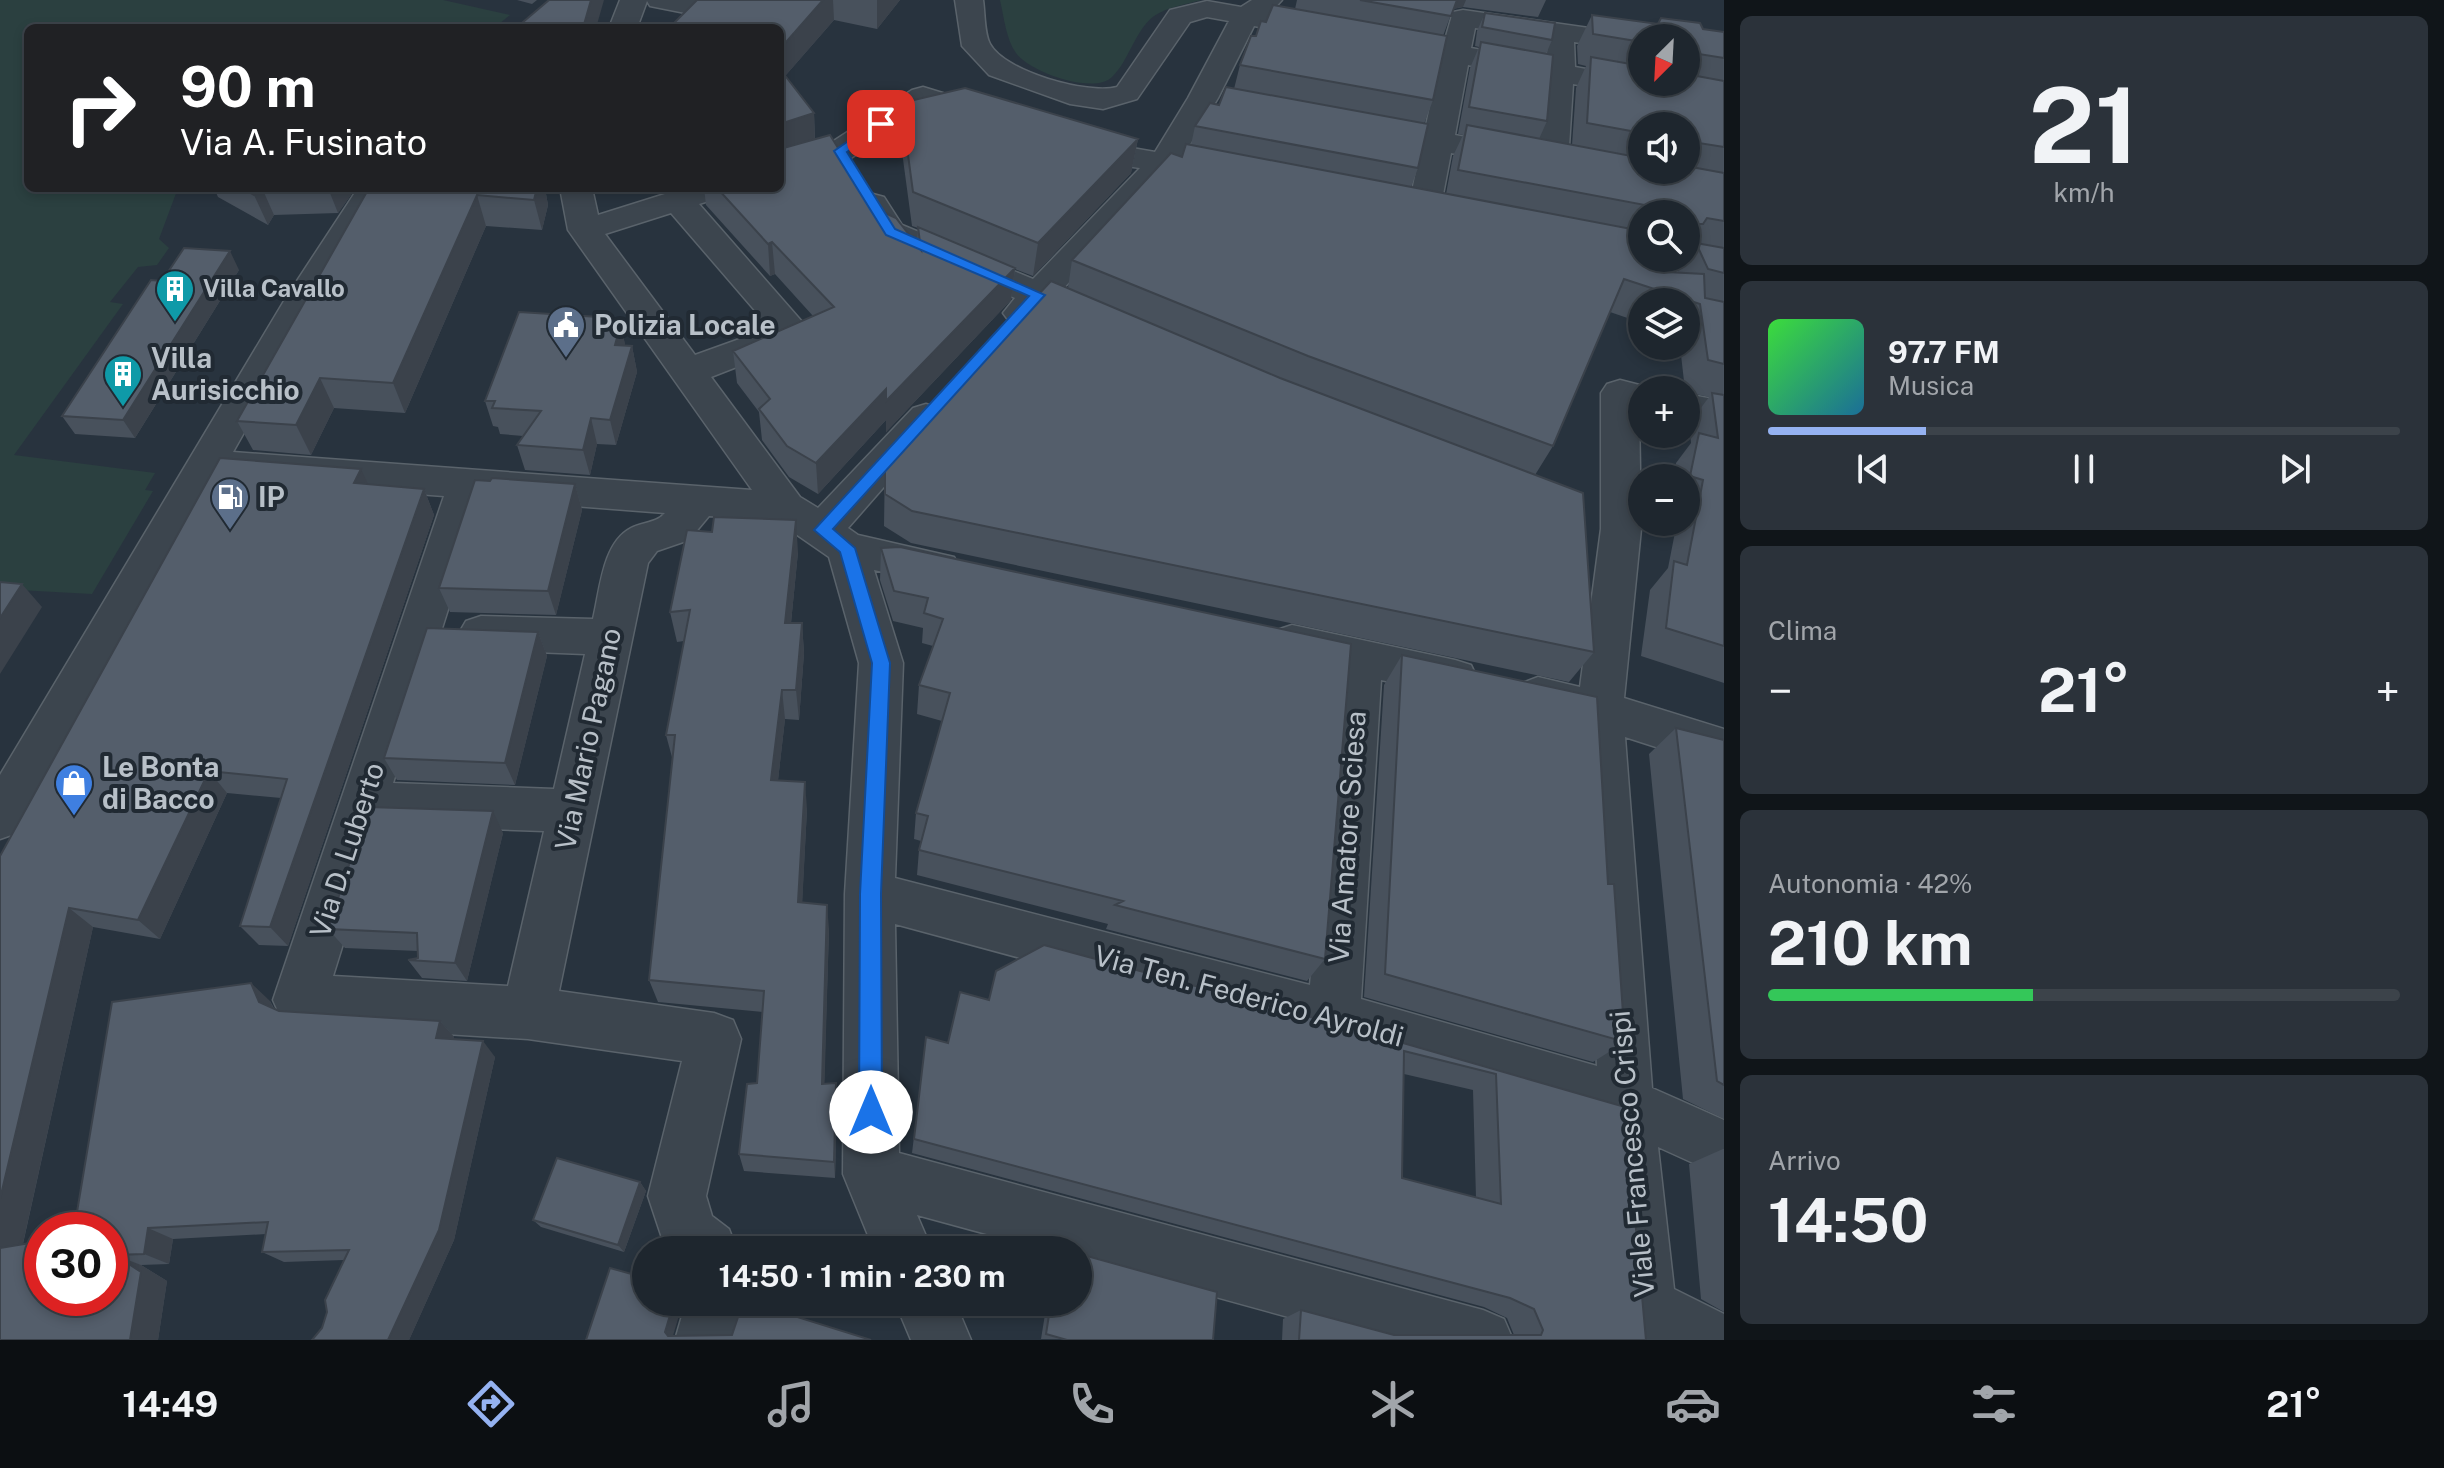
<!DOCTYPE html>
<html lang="it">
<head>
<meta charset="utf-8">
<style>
	body { margin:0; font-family:"Public Sans",sans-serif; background:#2b323a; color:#f1f3f6; height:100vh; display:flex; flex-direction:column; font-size:30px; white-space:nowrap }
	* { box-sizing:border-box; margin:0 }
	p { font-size:26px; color:#a1a5aa }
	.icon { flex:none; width:44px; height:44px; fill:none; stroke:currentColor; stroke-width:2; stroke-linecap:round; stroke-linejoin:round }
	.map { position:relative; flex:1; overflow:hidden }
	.panel { display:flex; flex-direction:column; gap:16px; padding:16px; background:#101519; width:720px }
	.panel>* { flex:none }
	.guide { position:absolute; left:24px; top:24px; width:760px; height:168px; border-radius:12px; box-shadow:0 4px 12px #0003,0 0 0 2px #3c434a; background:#202124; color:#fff; overflow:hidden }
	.needle { width:52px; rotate:204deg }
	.tools { position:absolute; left:1628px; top:24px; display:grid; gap:16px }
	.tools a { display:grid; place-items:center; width:72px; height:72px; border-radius:50%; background:#1e262e; box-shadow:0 4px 12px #0003,0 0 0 2px #3c434a; font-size:40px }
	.speed { position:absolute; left:24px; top:1212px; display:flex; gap:16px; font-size:40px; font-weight:700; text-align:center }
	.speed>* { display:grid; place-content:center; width:104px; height:104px; border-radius:50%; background:#1e262e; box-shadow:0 4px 12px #0003,0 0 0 2px #3c434a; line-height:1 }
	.speed .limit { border:12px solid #d22; background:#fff; color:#111 }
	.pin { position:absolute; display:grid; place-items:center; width:68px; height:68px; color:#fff; margin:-34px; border-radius:16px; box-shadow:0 4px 12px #0006 }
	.me { position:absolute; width:88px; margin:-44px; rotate:0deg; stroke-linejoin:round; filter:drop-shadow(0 0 6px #0008) }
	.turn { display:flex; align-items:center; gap:28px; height:168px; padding:0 24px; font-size:36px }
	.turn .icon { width:104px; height:104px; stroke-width:2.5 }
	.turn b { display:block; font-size:56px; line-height:68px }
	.big { font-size:60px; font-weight:700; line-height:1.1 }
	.panel .card { flex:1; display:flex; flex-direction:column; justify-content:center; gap:12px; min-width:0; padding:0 28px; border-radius:12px; background:#2b323a }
	.panel .dial { align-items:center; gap:0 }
	.dial b { font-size:104px; line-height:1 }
	.song { display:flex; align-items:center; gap:24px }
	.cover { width:96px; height:96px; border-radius:12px; background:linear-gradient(135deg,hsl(120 70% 55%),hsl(200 70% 35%)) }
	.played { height:8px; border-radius:4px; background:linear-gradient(90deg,#95b2f1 25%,#3c434a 25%) }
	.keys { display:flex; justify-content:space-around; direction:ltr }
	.heat { display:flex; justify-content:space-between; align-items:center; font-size:44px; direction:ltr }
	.charge { height:12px; border-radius:6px; background:linear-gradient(90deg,#34c759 42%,#3c434a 0) }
	.trip { position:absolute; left:632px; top:1236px; width:460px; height:80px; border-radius:40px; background:#1e262e; box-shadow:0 4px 12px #0003,0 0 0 2px #3c434a; font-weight:700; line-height:80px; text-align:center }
	.tabs { display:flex; height:128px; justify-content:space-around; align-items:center; background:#0c0f12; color:#a1a5aa }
	.tabs .icon { width:56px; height:56px }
	.tabs .on { color:#95b2f1 }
	.tabs b { font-size:36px; color:#f1f3f6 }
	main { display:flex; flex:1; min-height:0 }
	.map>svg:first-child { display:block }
	.green { fill:#2b4040 }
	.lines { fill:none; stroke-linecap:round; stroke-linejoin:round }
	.minor-casing { stroke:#5a636b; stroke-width:3 }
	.minor { fill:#3c454e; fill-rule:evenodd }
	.wall { fill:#48515c; fill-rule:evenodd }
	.shaded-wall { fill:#3b424b }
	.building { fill:#545e6b; stroke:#3b424b; stroke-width:2; fill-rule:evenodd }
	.route { fill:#1a73e8; stroke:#114b97; stroke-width:2 }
	.labels { text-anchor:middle; stroke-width:8; stroke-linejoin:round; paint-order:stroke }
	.far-poi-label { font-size:24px; font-weight:bold; fill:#b8c0c8; stroke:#212a33; text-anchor:start }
	.poi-label { font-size:28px; font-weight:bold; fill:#b8c0c8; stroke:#212a33; text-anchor:start }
	.street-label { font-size:28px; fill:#b8c0c8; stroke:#212a33 }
</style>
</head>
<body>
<main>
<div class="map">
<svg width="1724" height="1340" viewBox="0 0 1724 1340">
	<rect width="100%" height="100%" fill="#28333e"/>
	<!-- green -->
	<path class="green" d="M0,0H443L510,15L494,28H317L277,22L273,28H28V188H178L159,239L169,248L157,265L138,267L110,302L123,304L14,455L155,473L145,490L153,491L92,594L0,589Z
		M1000,0H1201C1187,4 1167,7 1154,16C1135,30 1129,61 1112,77C1094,95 1029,72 1016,53C1006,39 1004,17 1000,0Z"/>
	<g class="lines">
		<!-- minor casing -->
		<g class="minor-casing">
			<path id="minor" d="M620,0H702L741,8L751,0H782L756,23L746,25L660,8L650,6L647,1L637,28H609Z
				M955,0H983C985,12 984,33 990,44C1005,72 1088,95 1117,87L1170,10L1207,1L1241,7L1252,0H1282L1271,12L1444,43L1453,12L1463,10L1652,37L1642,38V52L1574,42L1575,67L1642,79V82L1724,94V112L1573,84L1568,162L1563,169L1552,171L1541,169L1536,162L1544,79L1468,65L1455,135L1528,149L1533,156L1528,163L1517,165L1451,153L1440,210L1436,217L1424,220L1412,217L1408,210L1421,148L1354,134L1350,128L1354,122L1365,119L1425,130L1440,60L1254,26L1218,98L1183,156L1235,165L1240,172L1235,179L1224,181L1170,173L1061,291L1103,309L1109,317L1103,325L1091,329L1044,310C1032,322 1025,326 1009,321L1003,313L1015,298L878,239L857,204L862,197L873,194L884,197L902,225L1033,279L1140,168C1120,165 1072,160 1061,143L1065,136L1076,134L1115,145L1155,152L1188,98L1229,21L1207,17L1190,22L1137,99L1103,109L1070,104L989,75L962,46ZM1475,28L1552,39L1548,45L1546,62L1471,48Z
				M923,87L995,109L999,115L995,121L984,124L927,107L851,158L780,178V159L829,144L912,90Z
				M358,188H390L321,296L233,452L752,490L568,230L560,188H592L598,215L684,188H733L728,195L699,204L811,332L806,340L711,377L800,497L818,508L913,408L926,404L939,408L945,417L848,528L858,535L954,557L960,568L954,579L939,584L874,570L903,663L895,878L1310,985L1338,670L1277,654L1270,642L1277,630L1292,625L1455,660L1471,665L1477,678L1471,691L1455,696L1381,680L1361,999L1597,1066L1578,724L1522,709L1516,696L1522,683L1538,677L1580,687L1601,529V393L1607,384L1620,380L1655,389L1642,390V411L1639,410L1641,529L1624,698L1724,729V769L1625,737L1652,1088L1724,1120V1177L1658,1147L1674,1289L1724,1314V1340H1619L1600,1121L1334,1043L895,924L899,1153L1483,1310L1504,1319L1513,1340H1372L1078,1259V1250H1045L917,1215L932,1250H874L843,1174L845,894L859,663L829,557L777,521L709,516L689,540L657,551L648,563L559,991L714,1013L733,1020L741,1039L706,1196L712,1216L729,1229L737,1250H666L648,1196L682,1061L528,1039L299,1025L281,1018L273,1000L444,496L218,479L17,833L0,839V775L287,296ZM671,213L770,328L695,355L605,234ZM483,499L665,513C657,523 643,522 631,528C602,543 600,591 593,619L481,616L466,621L459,633L466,645L481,650L585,654L554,789L393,783ZM380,825L544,831L508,986L333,976Z
				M1686,252L1724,259V281L1653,265L1648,258H1686Z
				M1686,394L1724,401V427L1686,420Z
				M686,1302H746L735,1340H675Z
				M895,1302H955L971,1340H911Z"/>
		</g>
		<!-- minor -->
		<use href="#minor" class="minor"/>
	</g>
	<!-- wall -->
	<path class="wall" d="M517,0H537L532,4Z
		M697,0H900L877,29L834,20L785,76L814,113L815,139L876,209L917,245L918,228L912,226L900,137L901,103L1138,139L1131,173L1033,276L1015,269L1011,300L886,432V420L818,494L789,477L762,440L759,412L737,383L733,351L813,316L775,274L770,276L706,205L704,188H780Z
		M1297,0H1546L1538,17L1463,7L1453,9L1443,36L1433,100L1424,124L1418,168L1411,187L1446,194L1453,156L1463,135L1458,134L1470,68L1479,47L1475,46L1477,31L1485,13L1552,40L1546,54L1547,121L1539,139L1572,145L1576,88L1586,66L1578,64L1577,46L1592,15L1724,32V683L1641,656L1650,590L1668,568L1677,522H1686V478H1673L1676,463L1691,443L1689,424L1709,397L1686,392L1685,390L1680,346H1686V302H1642V323L1610,312L1553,446L1535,475L1594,652L1569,682L911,543L884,526L885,460L1068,288L1072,260L1182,157L1191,145L1195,126L1219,105L1234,89L1240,65L1256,36L1266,22L1295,9ZM1642,38H1686V82H1642ZM1642,126H1686V170H1642ZM1642,214H1686V250L1687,249L1692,250L1677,273L1667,272L1661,262L1642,258Z
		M214,188H356L338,213L274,215L268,225L218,197Z
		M369,188L546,194L548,205L542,230L486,226L405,413L334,408L311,455L253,450L237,421Z
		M239,270L135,438L75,434L62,416L162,281Z
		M615,318L616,323H621L625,346H632L637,372L616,445L597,444L590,475L525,470L517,445L523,436L500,434L498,427L493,426L485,401Z
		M575,484L582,510L556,615L450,612L439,588Z
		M368,485L424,489L434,515L288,946L259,945L240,926L281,798L227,793L160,939L93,927L23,1244L110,1230L270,1001L274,1008L279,1011L440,1021L454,1037L453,1039L495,1057L454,1240L409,1340H312L322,1328L344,1260L284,1262L262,1252L266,1234L173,1239L169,1264L141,1265L167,1281L158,1340H0V856Z
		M881,548L1325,959L1307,981L1106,929L1108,924L917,875L919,850L921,841L914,839L916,813L942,721L917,714L919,685L933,646L922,643L923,628L893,621L880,580Z
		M798,552L791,623H802L804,653L799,720L785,719L778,780L807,809L802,903L829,929L824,1084L836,1083L837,1102L835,1178L744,1171L739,1154L757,1083L763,1012L658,1002L649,980L673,761L666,735L684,641L677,642L670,612Z
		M538,632L547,656L515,785L397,780L384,758Z
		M1402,655L1608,884L1625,1042L1593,1062L1364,997L1384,685Z
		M1676,728L1724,740V1119L1683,1099L1649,754Z
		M503,833L467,981L422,978L408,960L418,958V951L345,948L328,929Z
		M1044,945L1625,1107L1646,1340H1282L1283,1319L1301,1310L1394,1335H1514L1507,1318L1484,1307L912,1153L926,1037L948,1043L989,1000ZM1404,1074L1473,1090L1476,1198L1402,1178Z
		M1723,1149H1724V1312L1701,1299L1689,1164Z
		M640,1182L646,1191L624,1252L541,1227L533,1220Z
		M1060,1246H1080L1083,1255L1217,1292L1213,1340L1041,1339L1047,1302H1078V1250H1057Z"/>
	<!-- shaded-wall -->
	<path class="shaded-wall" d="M591,0H604L596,28H583Z
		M823,0H833L834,20L780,82V49Z
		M877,0H900L877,29Z
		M1456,0H1466L1463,7L1452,9Z
		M814,113L815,145L780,156V124Z
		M1138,139L1131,173L1033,276L1038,243Z
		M258,188H262L274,215L268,225L254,195Z
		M328,188H356L338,213Z
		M537,188H548L546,194L548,205L542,230L534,200Z
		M477,195L486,226L405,413L393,383Z
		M772,242L775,274L770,276L768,244Z
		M230,251L239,270L135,438L123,420Z
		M1015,268L1011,300L886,432V401Z
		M615,318L618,332L621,323L626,350L615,345L614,323Z
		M632,346L637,372L616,445L610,420Z
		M320,378L334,408L311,455L296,425Z
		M886,389V420L818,494L816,463Z
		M591,418L597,444L590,475L583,450Z
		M361,469L373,495L354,483Z
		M575,484L582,510L556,615L548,591Z
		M424,489L434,515L288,946L270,927Z
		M796,520L798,552L788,653L785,623Z
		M22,584L42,607L0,674V618Z
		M802,623L804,653L799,720L796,690Z
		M538,632L547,656L515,785L505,763Z
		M782,690L785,719L775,807L771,780Z
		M209,771L227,793L160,939L138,920Z
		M805,782L807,809L801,927L798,902Z
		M493,811L503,833L467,981L455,963Z
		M827,905L829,929L824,1103L822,1084Z
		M69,908L93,927L19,1261L0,1255V1199Z
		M251,983L270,1001L278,1019L259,1002Z
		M440,1021L454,1037L449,1054L436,1038Z
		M483,1041L495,1057L454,1240L409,1340H388Z
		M836,1083L837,1102L835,1178L834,1162Z
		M640,1182L646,1191L624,1252L618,1245Z
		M148,1228L173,1239L169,1264L144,1254Z
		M115,1255L141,1265L167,1281L158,1340H130Z
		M674,1302H683L672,1339L665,1332Z"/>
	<!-- building -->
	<path class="building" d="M549,0H591L583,28H516Z
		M697,0H823L780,49V28H669Z
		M1360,0H1457L1451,16Z
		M1273,5L1447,36L1433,100L1240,65L1251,36H1256L1261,21L1266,22Z
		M1485,13L1555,23L1552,40L1482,27Z
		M1592,15L1658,24L1661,18L1700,23L1703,29L1724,32V58L1686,52V38H1642V42L1593,34Z
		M1481,42L1553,55L1547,121L1469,107Z
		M1591,57L1642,66V82H1686V74L1724,81V147L1686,141V126H1642V133L1587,123Z
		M780,69L814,113L780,124Z
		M1226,87L1428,124L1418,168L1195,126L1210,103L1219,105Z
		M965,88L1138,139L1038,243L913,192L901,103Z
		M1467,125L1642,158V170H1686V166L1724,173V221L1707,218L1703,224H1686V214H1662L1661,208L1458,170Z
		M830,135L876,209L896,218L921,250L918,227L1015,268L886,401V389L816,463L787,446L759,409L770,399L733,351L834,307L772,242L768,244L717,188H780V149Z
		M1186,144L1642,231V258H1659L1661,262L1667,272L1704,274L1705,298L1724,302V364L1708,360L1700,304L1624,279L1553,446L1308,356L1072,260L1171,153L1182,157Z
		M242,188H258L254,195Z
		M369,188H537L534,200L477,195L393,383L320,378L296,425L237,421Z
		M1696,243L1724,248V273L1708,269Z
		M184,248L230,251L123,420L62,416L151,280L162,281Z
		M1051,281L1280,378L1583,493L1594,652L912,511L885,494V460Z
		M519,312L615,318L614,323H621L615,345L632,346L610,420L591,418L583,450L517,445L541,411L492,408L495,401H485Z
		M1712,393L1724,395V646L1666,628L1674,561L1687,565L1703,480L1690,476L1699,433L1718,438Z
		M220,458L361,469L354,483L424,489L270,927L240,926L287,779L209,771L138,920L69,908L0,1199V856Z
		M492,478L575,484L548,591L439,588L475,480L490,481Z
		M714,517L796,520L785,623H802L796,690H782L771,780L805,782L798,902L827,905L822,1084L836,1083L834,1162L739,1154L747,1084L757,1083L764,991L649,980L675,735H666L690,610L670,612L687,530L712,532Z
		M900,547L1351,644L1325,959L1115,905L1123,901L919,850L928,816L916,813L950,693L919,685L943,619L924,613L928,598L894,591L881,548Z
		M0,582L22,584L0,618Z
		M427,628L538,632L505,763L384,758Z
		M1402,655L1597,697L1608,884H1614L1625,1042L1385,974Z
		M1676,728L1724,740V1085L1717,1081Z
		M368,807L493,811L455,963L408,960L418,958L417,933L328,929Z
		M1044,945L1351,1028L1625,1107L1646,1340H1299L1301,1310L1394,1335H1541L1543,1330L1534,1309L1510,1298L914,1139L926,1037L948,1043L960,992L989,1000L996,971ZM1404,1051L1496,1074L1501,1204L1402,1178Z
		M251,983L259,1002L279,1011L440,1021L436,1038L483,1041L439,1230L388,1340H312L322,1328L327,1312L325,1300L349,1250L262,1252L268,1222L148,1228L144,1254L115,1255L141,1272L130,1340H0V1248L42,1241V1298H110V1230H74L112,1002Z
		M557,1158L640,1182L618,1245L533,1220Z
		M1060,1246H1080L1083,1255L1217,1292L1213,1340H1067L1046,1334L1051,1302H1078V1250H1059Z
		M610,1268L646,1278V1302H674L665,1332L668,1336L732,1335L743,1302H749L871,1340H586Z"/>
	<!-- route -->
	<path class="route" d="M877,121L888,124L847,152L895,229L1045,295L833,529L855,548L890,663L881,894L882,1112L879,1120L871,1123L863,1120L859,1112L860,894L872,663L840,552L814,530L1029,296L886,235L834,151Z"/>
	<!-- icons -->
	<defs>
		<g id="building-pin" transform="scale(2)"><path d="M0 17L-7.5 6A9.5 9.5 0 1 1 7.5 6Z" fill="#0f9aa8" stroke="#212a33"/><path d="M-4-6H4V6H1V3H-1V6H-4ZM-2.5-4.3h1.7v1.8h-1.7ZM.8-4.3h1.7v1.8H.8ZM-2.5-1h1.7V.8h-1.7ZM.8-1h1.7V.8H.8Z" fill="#fff"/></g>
		<g id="civic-pin" transform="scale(2)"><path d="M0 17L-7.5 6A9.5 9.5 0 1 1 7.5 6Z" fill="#5c6f8a" stroke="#212a33"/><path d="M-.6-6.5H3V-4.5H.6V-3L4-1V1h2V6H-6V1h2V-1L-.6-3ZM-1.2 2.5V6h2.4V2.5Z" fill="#fff"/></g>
		<g id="fuel-pin" transform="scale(2)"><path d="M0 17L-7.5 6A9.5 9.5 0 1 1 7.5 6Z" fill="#5c6f8a" stroke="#212a33"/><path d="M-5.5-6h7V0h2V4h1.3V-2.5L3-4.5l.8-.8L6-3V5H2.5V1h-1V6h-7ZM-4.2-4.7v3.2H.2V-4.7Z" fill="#fff"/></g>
		<g id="shop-pin" transform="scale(2)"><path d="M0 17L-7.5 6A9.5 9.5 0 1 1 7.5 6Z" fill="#3f7fe0" stroke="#212a33"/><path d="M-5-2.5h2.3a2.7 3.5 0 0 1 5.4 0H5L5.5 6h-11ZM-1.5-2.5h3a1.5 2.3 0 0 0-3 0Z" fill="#fff"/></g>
	</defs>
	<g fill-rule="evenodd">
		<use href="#building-pin" x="175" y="289"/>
		<use href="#civic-pin" x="566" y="325"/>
		<use href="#building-pin" x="123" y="374"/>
		<use href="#fuel-pin" x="230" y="497"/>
		<use href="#shop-pin" x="74" y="783"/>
	</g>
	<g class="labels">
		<!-- far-poi labels -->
		<g class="far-poi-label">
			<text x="203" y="297">Villa Cavallo</text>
		</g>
		<!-- poi labels -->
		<g class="poi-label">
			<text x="594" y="335">Polizia Locale</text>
			<text x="151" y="368">Villa<tspan x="151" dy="32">Aurisicchio</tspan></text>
			<text x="258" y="507">IP</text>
			<text x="102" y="777">Le Bonta<tspan x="102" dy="32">di Bacco</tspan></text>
		</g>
		<!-- street labels -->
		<g class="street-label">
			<text transform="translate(588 739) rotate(-78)" y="10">Via Mario Pagano</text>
			<text transform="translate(1347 837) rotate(-86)" y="10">Via Amatore Sciesa</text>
			<text transform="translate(347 850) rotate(-72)" y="10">Via D. Luberto</text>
			<text transform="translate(1249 996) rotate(15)" y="10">Via Ten. Federico Ayroldi</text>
			<text transform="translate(1632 1154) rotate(-95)" y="10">Viale Francesco Crispi</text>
		</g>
	</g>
</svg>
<div class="tools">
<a><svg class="needle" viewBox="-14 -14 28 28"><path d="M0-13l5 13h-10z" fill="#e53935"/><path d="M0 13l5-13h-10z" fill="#a1a5aa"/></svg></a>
<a><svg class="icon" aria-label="sound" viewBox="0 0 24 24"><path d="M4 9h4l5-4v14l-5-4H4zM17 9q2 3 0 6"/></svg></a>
<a><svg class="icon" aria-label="search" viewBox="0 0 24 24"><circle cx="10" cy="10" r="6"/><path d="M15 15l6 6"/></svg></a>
<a><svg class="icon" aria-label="layers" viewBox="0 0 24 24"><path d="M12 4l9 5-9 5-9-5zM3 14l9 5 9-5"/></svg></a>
<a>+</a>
<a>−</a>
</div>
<div class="speed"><div class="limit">30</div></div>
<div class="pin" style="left:881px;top:124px;background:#d93025"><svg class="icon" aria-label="arrive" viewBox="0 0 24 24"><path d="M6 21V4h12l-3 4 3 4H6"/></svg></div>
<svg class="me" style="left:871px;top:1112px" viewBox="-20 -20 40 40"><circle r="19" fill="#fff"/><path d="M0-13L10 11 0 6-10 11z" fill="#1a73e8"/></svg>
<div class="trip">14:50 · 1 min · 230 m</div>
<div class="guide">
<div class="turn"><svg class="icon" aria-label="right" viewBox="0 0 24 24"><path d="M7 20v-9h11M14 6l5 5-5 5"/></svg><div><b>90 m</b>Via A. Fusinato</div></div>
</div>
</div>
<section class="panel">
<div class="card dial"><b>21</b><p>km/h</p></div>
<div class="card">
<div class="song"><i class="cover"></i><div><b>97.7 FM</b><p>Musica</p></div></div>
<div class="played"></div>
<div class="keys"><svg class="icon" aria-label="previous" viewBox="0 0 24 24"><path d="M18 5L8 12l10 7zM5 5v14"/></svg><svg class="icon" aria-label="pause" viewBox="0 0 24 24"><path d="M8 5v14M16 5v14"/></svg><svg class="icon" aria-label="next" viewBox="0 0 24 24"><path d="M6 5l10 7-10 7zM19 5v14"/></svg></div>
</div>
<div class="card"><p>Clima</p>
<div class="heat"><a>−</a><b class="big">21°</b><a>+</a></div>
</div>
<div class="card"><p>Autonomia · 42%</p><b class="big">210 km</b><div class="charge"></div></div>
<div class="card"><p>Arrivo</p><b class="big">14:50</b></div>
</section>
</main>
<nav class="tabs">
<b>14:49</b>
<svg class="icon on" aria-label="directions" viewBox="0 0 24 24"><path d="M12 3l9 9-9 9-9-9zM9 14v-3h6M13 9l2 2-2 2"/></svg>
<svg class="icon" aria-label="music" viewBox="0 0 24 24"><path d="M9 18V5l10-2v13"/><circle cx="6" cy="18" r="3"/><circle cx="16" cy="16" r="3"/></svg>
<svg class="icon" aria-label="phone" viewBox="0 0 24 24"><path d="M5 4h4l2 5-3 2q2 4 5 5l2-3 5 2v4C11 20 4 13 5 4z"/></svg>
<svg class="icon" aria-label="climate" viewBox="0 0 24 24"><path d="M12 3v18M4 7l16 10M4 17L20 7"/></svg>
<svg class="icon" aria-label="car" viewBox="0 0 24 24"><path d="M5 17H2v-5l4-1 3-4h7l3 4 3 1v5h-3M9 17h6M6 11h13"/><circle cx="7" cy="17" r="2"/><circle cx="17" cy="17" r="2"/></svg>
<svg class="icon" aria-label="filters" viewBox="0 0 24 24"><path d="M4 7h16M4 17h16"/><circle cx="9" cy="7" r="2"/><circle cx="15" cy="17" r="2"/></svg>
<b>21°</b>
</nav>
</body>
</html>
